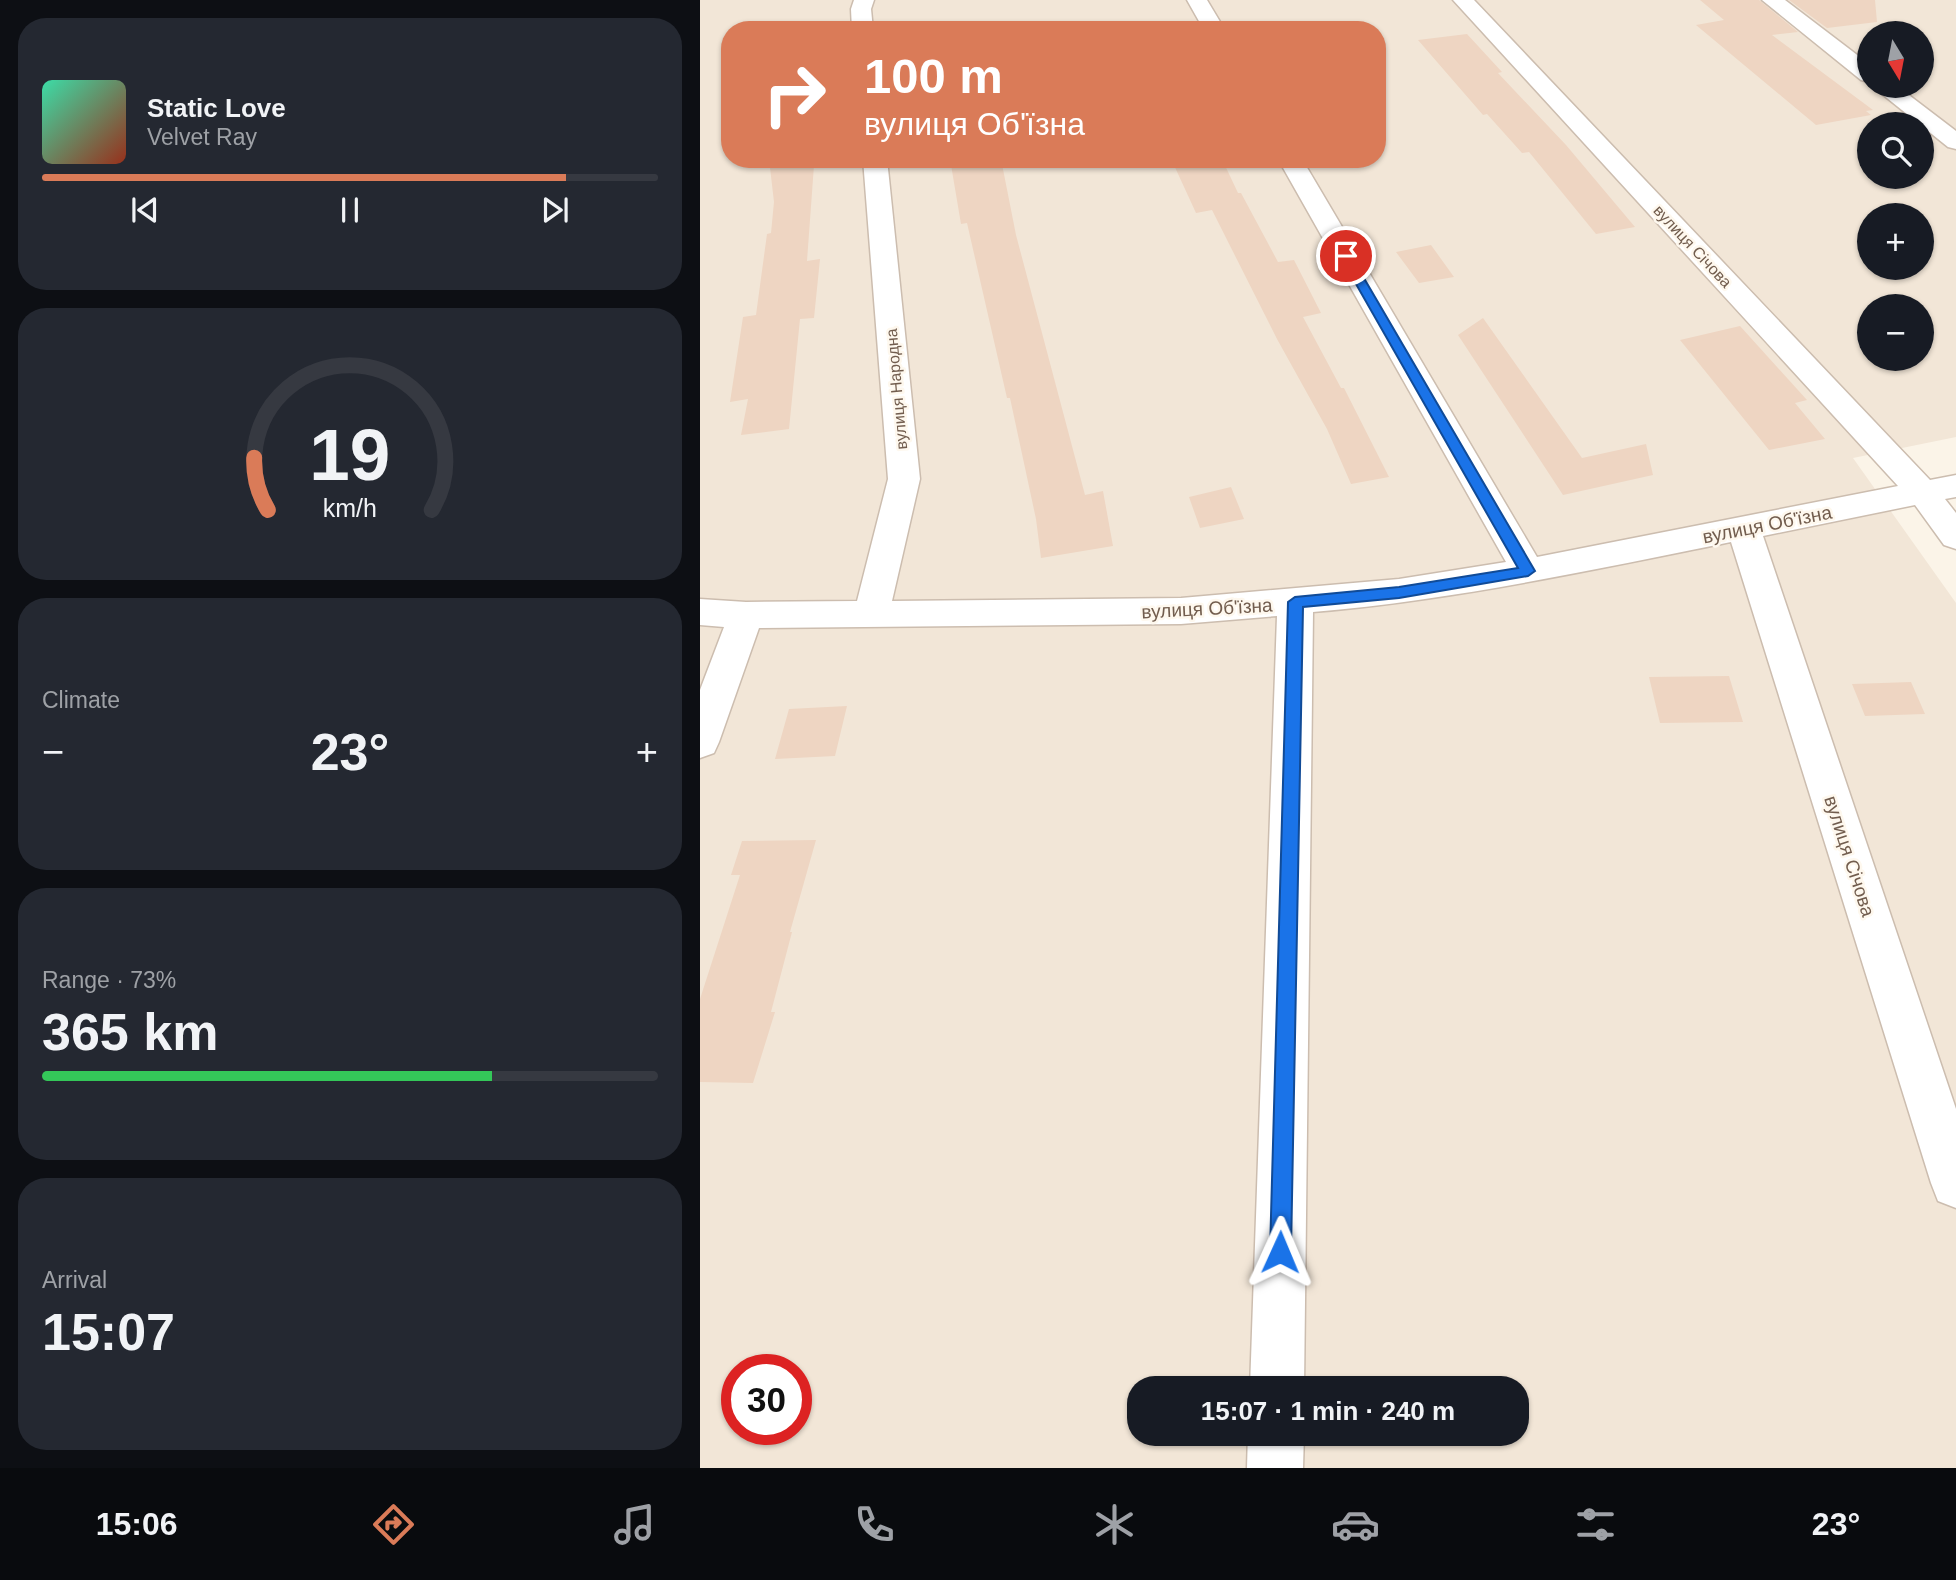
<!DOCTYPE html>
<html lang="en">
<head>
<meta charset="utf-8">
<style>
	body { margin:0; font-family:Helvetica,sans-serif; background:#242831; color:#f1f3f6; height:100vh; display:flex; flex-direction:column; font-size:26px; white-space:nowrap }
	* { box-sizing:border-box; margin:0 }
	p { font-size:23px; color:#9ea1a6 }
	.icon { flex:none; width:38px; height:38px; fill:none; stroke:currentColor; stroke-width:2; stroke-linecap:round; stroke-linejoin:round }
	.map { position:relative; flex:1; overflow:hidden }
	.details { display:flex; flex-direction:column; gap:18px; padding:18px; background:#0d0f14; width:700px }
	.details>* { flex:none }
	.hud { position:absolute; left:21px; top:21px; width:665px; height:147px; border-radius:28px; box-shadow:0 2px 5px #0004; background:#da7b58; color:#fff; overflow:hidden }
	.needle { width:46px; rotate:170deg }
	.tools { position:absolute; left:1157px; top:21px; display:grid; gap:14px }
	.tools a { display:grid; place-items:center; width:77px; height:77px; border-radius:50%; background:#171b24; box-shadow:0 2px 5px #0004; font-size:35px }
	.speed { position:absolute; left:21px; top:1354px; display:flex; gap:14px; font-size:35px; font-weight:700; text-align:center }
	.speed>* { display:grid; place-content:center; width:91px; height:91px; border-radius:50%; background:#171b24; box-shadow:0 2px 5px #0004; line-height:1 }
	.speed .limit { border:10px solid #d22; background:#fff; color:#111 }
	.pin { position:absolute; display:grid; place-items:center; width:60px; height:60px; color:#fff; margin:-30px; border:4px solid #fff; border-radius:50%; box-shadow:0 2px 7px #0007 }
	.me { position:absolute; width:77px; margin:-38px; rotate:1deg; stroke-linejoin:round; filter:drop-shadow(0 0 5px #0008) }
	.turn { display:flex; align-items:center; gap:24px; height:147px; padding:0 28px; font-size:32px }
	.turn .icon { width:91px; height:91px; stroke-width:2.5 }
	.turn b { display:block; font-size:49px; line-height:60px }
	.big { font-size:52px; font-weight:700; line-height:1.1 }
	.details .card { flex:1; display:flex; flex-direction:column; justify-content:center; gap:10px; min-width:0; padding:0 24px; border-radius:28px; background:#242831 }
	.details .dial { align-items:center; gap:0 }
	.dial svg { height:182px; overflow:visible; fill:none; stroke:#363941; stroke-width:7; stroke-linecap:round; text-anchor:middle }
	.dial text { fill:#f1f3f6; stroke:none }
	.song { display:flex; align-items:center; gap:21px }
	.cover { width:84px; height:84px; border-radius:10px; background:linear-gradient(135deg,hsl(160 70% 55%),hsl(10 70% 35%)) }
	.played { height:7px; border-radius:4px; background:linear-gradient(90deg,#da7b58 85%,#363941 85%) }
	.keys { display:flex; justify-content:space-around; direction:ltr }
	.heat { display:flex; justify-content:space-between; align-items:center; font-size:38px; direction:ltr }
	.charge { height:10px; border-radius:5px; background:linear-gradient(90deg,#34c759 73%,#363941 0) }
	.trip { position:absolute; left:427px; top:1376px; width:402px; height:70px; border-radius:28px; background:#171b24; box-shadow:0 2px 5px #0004; font-weight:700; line-height:70px; text-align:center }
	.dock { display:flex; height:112px; justify-content:space-around; align-items:center; background:#090b0e; color:#9ea1a6 }
	.dock .icon { width:49px; height:49px }
	.dock .on { color:#da7b58 }
	.dock b { font-size:32px; color:#f1f3f6 }
	main { display:flex; flex:1; min-height:0 }
	.map>svg:first-child { display:block }
	.residential { fill:#f2e6d7; fill-rule:evenodd }
	.building { fill:#eed5c2 }
	.lines { fill:none; stroke-linecap:round; stroke-linejoin:round }
	.minor-casing { stroke:#ccbdaf; stroke-width:3 }
	.minor { fill:#fff; fill-rule:evenodd }
	.route { fill:#1a73e8; stroke:#114b97; stroke-width:2 }
	.labels { text-anchor:middle; stroke-width:5; stroke-linejoin:round; paint-order:stroke }
	.far-street-label { font-size:16px; fill:#725d4e; stroke:#fef8ee }
	.street-label { font-size:19px; fill:#725d4e; stroke:#fef8ee }
</style>
</head>
<body>
<main>
<section class="details">
<div class="card">
<div class="song"><i class="cover"></i><div><b>Static Love</b><p>Velvet Ray</p></div></div>
<div class="played"></div>
<div class="keys"><svg class="icon" aria-label="previous" viewBox="0 0 24 24"><path d="M18 5L8 12l10 7zM5 5v14"/></svg><svg class="icon" aria-label="pause" viewBox="0 0 24 24"><path d="M8 5v14M16 5v14"/></svg><svg class="icon" aria-label="next" viewBox="0 0 24 24"><path d="M6 5l10 7-10 7zM19 5v14"/></svg></div>
</div>
<div class="card dial"><svg viewBox="0 0 100 80">
<path d="M14 69A42 42 0 1 1 86 69"/>
<path d="M14 69A42 42 0 0 1 8 46" stroke="#da7b58"/>
<text x="50" y="56" font-size="32" font-weight="700">19</text>
<text x="50" y="72" font-size="11">km/h</text>
</svg></div>
<div class="card"><p>Climate</p>
<div class="heat"><a>−</a><b class="big">23°</b><a>+</a></div>
</div>
<div class="card"><p>Range · 73%</p><b class="big">365 km</b><div class="charge"></div></div>
<div class="card"><p>Arrival</p><b class="big">15:07</b></div>
</section>
<div class="map">
<svg width="1256" height="1468" viewBox="0 0 1256 1468">
	<rect width="100%" height="100%" fill="#fbf4e8"/>
	<!-- residential -->
	<path class="residential" d="M0,0H1256V437L1153,458L1256,603V1468H0ZM30,30H677V159H30ZM1169,33H1222V86H1169ZM1169,124H1222V177H1169ZM1169,215H1222V268H1169ZM1169,306H1222V359H1169ZM37,1370H96V1430H37ZM439,1388H817V1433H439Z"/>
	<!-- building -->
	<path class="building" d="M1000,0H1059L1098,32L1072,35L1173,110L1166,111L1171,115L1116,125L996,25L1024,20Z
		M1089,0H1175L1177,22L1127,28Z
		M767,34L802,72L798,73L866,145L935,227L896,234L829,152L822,153L787,114L783,115L718,40Z
		M69,159H106L107,165H114L107,261L120,259L114,318L100,319L89,429L41,435L48,399L30,402L43,317L56,315L67,234L71,233L74,202Z
		M250,159H301L316,235L385,495L403,491L413,546L341,558L336,519L310,398H307L267,223L261,224Z
		M498,159H522L538,193H541L578,262L594,260L621,313L603,317L641,388H644L689,477L651,484L627,429L577,339L512,210L496,213L473,163Z
		M731,245L754,277L719,283L696,252Z
		M783,318L882,458L946,444L953,475L863,495L758,335Z
		M1040,326L1107,400L1095,403L1125,439L1069,450L980,340Z
		M531,487L544,519L500,528L489,497Z
		M1029,676L1043,722L960,723L949,677Z
		M1211,682L1225,714L1165,716L1152,684Z
		M147,706L135,756L75,759L89,709Z
		M116,840L90,932H92L71,1012H75L53,1083L0,1082V999L40,875H31L42,841Z"/>
	<g class="lines">
		<!-- minor casing -->
		<g class="minor-casing">
			<path id="minor" d="M154,0H174L171,9L173,30H152L151,9Z
				M487,0H507L525,30H504Z
				M753,0H774L1230,480L1256,475V497L1245,499L1256,513V549L1244,545L1215,505L1063,536L1256,1109V1208L1238,1201L1231,1183L1031,542C892,570 754,600 613,612L604,1388H550L577,616L481,624L59,628L19,742L14,753L0,758V690L24,627L0,625V599L46,602L157,601L188,479L163,159H187L220,479L192,601L481,598L699,579L806,562L578,159H602L837,557L1198,486Z
				M1062,0H1085L1169,64V82L1161,80Z
				M1172,86H1197L1256,131V149L1248,147Z
				M548,1433H604L603,1468H547Z"/>
		</g>
		<!-- minor -->
		<use href="#minor" class="minor"/>
	</g>
	<!-- route -->
	<path class="route" d="M646,253L651,256L835,571L828,576L699,598L603,607L591,1252L588,1260L580,1263L573,1260L570,1252L588,602L595,597L699,587L818,568L640,256Z"/>
	<g class="labels">
		<!-- far-street labels -->
		<g class="far-street-label">
			<text transform="translate(993 246) rotate(47)" y="6">вулиця Січова</text>
			<text transform="translate(196 389) rotate(-95)" y="6">вулиця Народна</text>
		</g>
		<!-- street labels -->
		<g class="street-label">
			<text transform="translate(1067 524) rotate(-11)" y="7">вулиця Об'їзна</text>
			<text transform="translate(507 608) rotate(-3)" y="7">вулиця Об'їзна</text>
			<text transform="translate(1150 856) rotate(72)" y="7">вулиця Січова</text>
		</g>
	</g>
</svg>
<div class="tools">
<a><svg class="needle" viewBox="-14 -14 28 28"><path d="M0-13l5 13h-10z" fill="#e53935"/><path d="M0 13l5-13h-10z" fill="#9ea1a6"/></svg></a>
<a><svg class="icon" aria-label="search" viewBox="0 0 24 24"><circle cx="10" cy="10" r="6"/><path d="M15 15l6 6"/></svg></a>
<a>+</a>
<a>−</a>
</div>
<div class="speed"><div class="limit">30</div></div>
<div class="pin" style="left:646px;top:256px;background:#d93025"><svg class="icon" aria-label="arrive" viewBox="0 0 24 24"><path d="M6 21V4h12l-3 4 3 4H6"/></svg></div>
<svg class="me" style="left:580px;top:1252px" viewBox="-20 -20 40 40"><path d="M0-17L14 15 0 8-14 15z" fill="#1a73e8" stroke="#fff" stroke-width="4"/></svg>
<div class="trip">15:07 · 1 min · 240 m</div>
<div class="hud">
<div class="turn"><svg class="icon" aria-label="right" viewBox="0 0 24 24"><path d="M7 20v-9h11M14 6l5 5-5 5"/></svg><div><b>100 m</b>вулиця Об'їзна</div></div>
</div>
</div>
</main>
<nav class="dock">
<b>15:06</b>
<svg class="icon on" aria-label="directions" viewBox="0 0 24 24"><path d="M12 3l9 9-9 9-9-9zM9 14v-3h6M13 9l2 2-2 2"/></svg>
<svg class="icon" aria-label="music" viewBox="0 0 24 24"><path d="M9 18V5l10-2v13"/><circle cx="6" cy="18" r="3"/><circle cx="16" cy="16" r="3"/></svg>
<svg class="icon" aria-label="phone" viewBox="0 0 24 24"><path d="M5 4h4l2 5-3 2q2 4 5 5l2-3 5 2v4C11 20 4 13 5 4z"/></svg>
<svg class="icon" aria-label="climate" viewBox="0 0 24 24"><path d="M12 3v18M4 7l16 10M4 17L20 7"/></svg>
<svg class="icon" aria-label="car" viewBox="0 0 24 24"><path d="M5 17H2v-5l4-1 3-4h7l3 4 3 1v5h-3M9 17h6M6 11h13"/><circle cx="7" cy="17" r="2"/><circle cx="17" cy="17" r="2"/></svg>
<svg class="icon" aria-label="filters" viewBox="0 0 24 24"><path d="M4 7h16M4 17h16"/><circle cx="9" cy="7" r="2"/><circle cx="15" cy="17" r="2"/></svg>
<b>23°</b>
</nav>
</body>
</html>
